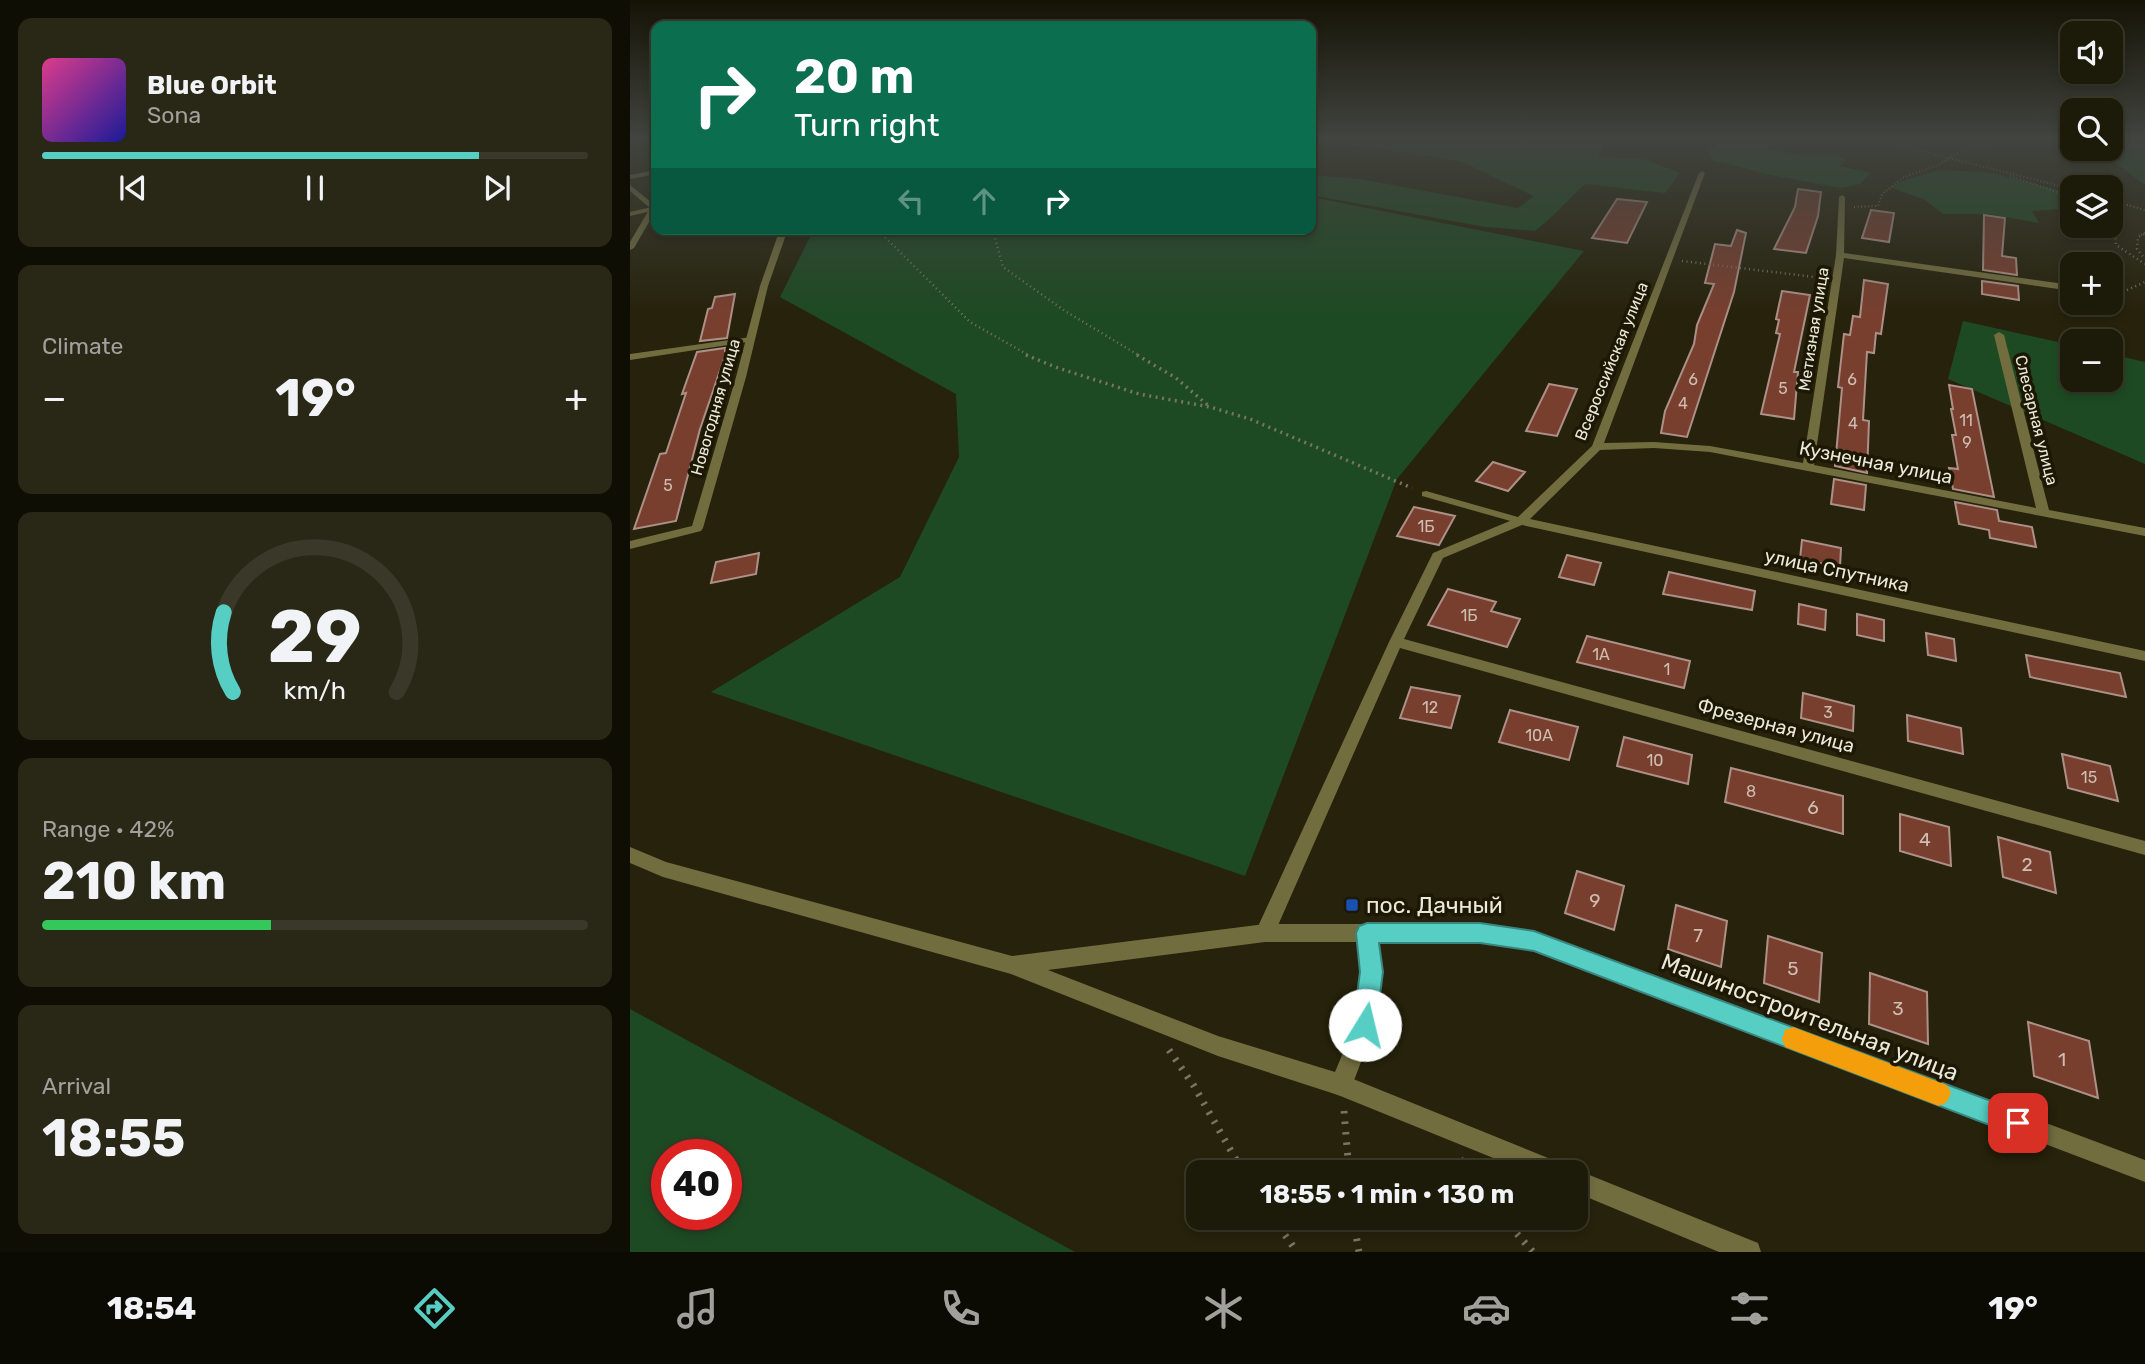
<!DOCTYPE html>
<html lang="en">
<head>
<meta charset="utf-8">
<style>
	body { margin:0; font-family:Rubik,sans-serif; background:#292716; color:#f1f3f6; height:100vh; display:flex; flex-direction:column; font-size:26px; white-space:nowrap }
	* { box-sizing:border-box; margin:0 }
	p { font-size:23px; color:#a0a19c }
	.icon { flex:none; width:38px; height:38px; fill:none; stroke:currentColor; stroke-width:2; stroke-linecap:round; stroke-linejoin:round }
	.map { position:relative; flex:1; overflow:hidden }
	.sheet { display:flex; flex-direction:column; gap:18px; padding:18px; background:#0f0e04; width:630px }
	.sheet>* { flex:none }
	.top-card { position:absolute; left:21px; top:21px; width:665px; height:214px; border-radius:14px; box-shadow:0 4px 10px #0003,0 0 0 2px #3a3829; background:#0b6e4f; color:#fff; overflow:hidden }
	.tools { position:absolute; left:1430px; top:21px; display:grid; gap:14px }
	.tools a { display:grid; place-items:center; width:63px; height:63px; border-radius:14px; background:#1c1a08; box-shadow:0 4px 10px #0003,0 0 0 2px #3a3829; font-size:35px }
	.speed { position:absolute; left:21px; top:1139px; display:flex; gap:14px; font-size:35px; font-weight:700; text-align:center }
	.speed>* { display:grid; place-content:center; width:91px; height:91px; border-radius:50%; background:#1c1a08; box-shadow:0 4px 10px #0003,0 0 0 2px #3a3829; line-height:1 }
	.speed .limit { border:10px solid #d22; background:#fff; color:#111 }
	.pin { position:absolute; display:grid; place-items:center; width:60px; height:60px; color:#fff; margin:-30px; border-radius:14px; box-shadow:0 4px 10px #0006 }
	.me { position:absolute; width:77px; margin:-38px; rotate:9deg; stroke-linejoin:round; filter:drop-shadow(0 0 5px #0008) }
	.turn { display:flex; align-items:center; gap:24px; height:147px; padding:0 28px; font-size:32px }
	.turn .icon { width:91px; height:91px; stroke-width:2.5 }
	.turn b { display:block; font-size:49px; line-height:60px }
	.lanes { display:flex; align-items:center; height:66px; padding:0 28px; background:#0003; justify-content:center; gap:35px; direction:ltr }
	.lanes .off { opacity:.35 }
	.big { font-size:52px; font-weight:700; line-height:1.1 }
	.sheet .widget { flex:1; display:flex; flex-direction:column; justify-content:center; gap:10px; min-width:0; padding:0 24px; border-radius:14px; background:#292716 }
	.sheet .dial { align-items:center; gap:0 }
	.dial svg { height:182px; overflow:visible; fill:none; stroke:#3a3829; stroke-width:7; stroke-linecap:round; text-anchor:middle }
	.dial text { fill:#f1f3f6; stroke:none }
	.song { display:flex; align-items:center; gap:21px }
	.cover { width:84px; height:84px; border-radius:10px; background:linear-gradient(135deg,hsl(330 70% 55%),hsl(240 70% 35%)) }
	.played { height:7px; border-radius:4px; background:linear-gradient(90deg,#56cec4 80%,#3a3829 80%) }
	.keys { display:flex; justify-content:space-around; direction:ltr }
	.heat { display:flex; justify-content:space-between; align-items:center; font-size:38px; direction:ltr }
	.charge { height:10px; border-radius:5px; background:linear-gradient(90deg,#34c759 42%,#3a3829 0) }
	.trip { position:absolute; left:556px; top:1160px; width:402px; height:70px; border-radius:14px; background:#1c1a08; box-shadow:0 4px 10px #0003,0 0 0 2px #3a3829; font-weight:700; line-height:70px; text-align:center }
	.tab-bar { display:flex; height:112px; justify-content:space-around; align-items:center; background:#0b0a03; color:#a0a19c }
	.tab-bar .icon { width:49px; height:49px }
	.tab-bar .selected { color:#56cec4 }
	.tab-bar b { font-size:32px; color:#f1f3f6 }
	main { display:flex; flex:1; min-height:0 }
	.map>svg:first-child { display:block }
	.green { fill:#1e4a23; fill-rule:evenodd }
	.building { fill:#783f2f; stroke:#ad9088; stroke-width:2 }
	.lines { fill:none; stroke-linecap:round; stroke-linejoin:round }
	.path-far3 { stroke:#787562; stroke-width:2; stroke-dasharray:1 2.5; stroke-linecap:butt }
	.path-far2 { stroke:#787562; stroke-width:2.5; stroke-dasharray:1 3.5; stroke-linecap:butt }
	.path-far1 { stroke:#787562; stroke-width:3.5; stroke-dasharray:2 4.5; stroke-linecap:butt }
	.path { stroke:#787562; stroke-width:7; stroke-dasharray:2.5 8; stroke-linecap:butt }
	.service { fill:#726d3f; fill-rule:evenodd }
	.minor { fill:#726d3f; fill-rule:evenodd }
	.tertiary { fill:#726d3f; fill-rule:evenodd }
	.route { fill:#56cec4; stroke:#38867f; stroke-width:2 }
	.slow { fill:#f59e0b }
	.transit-dot { fill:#1a4fb4; stroke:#1c1803; stroke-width:2.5 }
	.labels { text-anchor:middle; stroke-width:7; stroke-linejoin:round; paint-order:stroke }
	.far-street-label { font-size:16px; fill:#ebe9dc; stroke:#1c1803 }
	.number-label { font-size:16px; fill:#cebeb1 }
	.street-label { font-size:19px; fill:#ebe9dc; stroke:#1c1803 }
	.near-number-label { font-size:19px; fill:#cebeb1 }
	.near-poi-label { font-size:23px; fill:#ebe9dc; stroke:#1c1803; text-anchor:start }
	.near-street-label { font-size:23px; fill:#ebe9dc; stroke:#1c1803 }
</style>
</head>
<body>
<main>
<section class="sheet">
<div class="widget">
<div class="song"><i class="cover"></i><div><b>Blue Orbit</b><p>Sona</p></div></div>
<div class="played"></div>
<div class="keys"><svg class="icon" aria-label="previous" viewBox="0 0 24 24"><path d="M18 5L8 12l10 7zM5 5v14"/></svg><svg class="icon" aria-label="pause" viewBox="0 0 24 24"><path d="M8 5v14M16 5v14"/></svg><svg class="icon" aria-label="next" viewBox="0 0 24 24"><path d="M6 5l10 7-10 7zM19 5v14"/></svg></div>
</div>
<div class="widget"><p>Climate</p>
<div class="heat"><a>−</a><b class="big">19°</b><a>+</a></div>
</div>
<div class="widget dial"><svg viewBox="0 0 100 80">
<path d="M14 69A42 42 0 1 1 86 69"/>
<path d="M14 69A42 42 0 0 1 10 34" stroke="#56cec4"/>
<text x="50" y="56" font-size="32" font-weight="700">29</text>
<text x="50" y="72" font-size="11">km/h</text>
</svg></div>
<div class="widget"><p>Range · 42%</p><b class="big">210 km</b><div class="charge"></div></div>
<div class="widget"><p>Arrival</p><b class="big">18:55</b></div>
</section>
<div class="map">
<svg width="1515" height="1252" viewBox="0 0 1515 1252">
	<rect width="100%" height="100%" fill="#26220b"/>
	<!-- green -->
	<path class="green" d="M681,139H975L968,157L1014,159L1050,173L1035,193L955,184C937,200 924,217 905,231L855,227L681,195V175L730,179L888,208L904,196L830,161Z
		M1096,139H1119L1138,143V149L1170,155H1207L1216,160L1209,166L1240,173L1230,184L1211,188L1136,174L1083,160L1078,151Z
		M1481,139H1515V185L1479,158Z
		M1310,170L1362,173L1438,193L1442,196V208L1402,211L1409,223L1358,214H1313L1295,200L1260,187L1278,179Z
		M681,197L954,251L767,479L615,876L81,692L270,577L329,457L326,394L150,297L184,229H681Z
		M1333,321L1442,345V380H1480L1481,354L1515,362V464L1318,379Z
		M0,1009L445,1252H0ZM37,1155H96V1214H37Z"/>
	<!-- building -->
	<path class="building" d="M1168,189L1191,192L1188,216L1176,253L1144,249L1165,207Z
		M987,199L1017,202L997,243L962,238Z
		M1241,210L1264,213L1259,242L1232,238Z
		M1354,215L1375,218L1372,256L1386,258L1387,275L1353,270Z
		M1107,230L1116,233L1104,292L1057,437L1031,433L1035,411L1064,344L1067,325L1084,284L1075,283L1085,244L1101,246Z
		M1234,280L1258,284L1251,334L1246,333L1244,353L1237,352L1233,420L1239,421L1237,473L1205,466L1212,388L1208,387L1214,334L1220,335L1223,316L1230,317Z
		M1352,281L1388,286L1389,300L1352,294Z
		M1152,291L1180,295L1164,372H1168L1164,419L1131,414L1150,334L1146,333L1149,320L1146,319Z
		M105,294L97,338L70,341L78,309L82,308L85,297Z
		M95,348V351L97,350L70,429L46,521L4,529L30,454L36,453L56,393L52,394L67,352Z
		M919,384L947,389L927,436L896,431Z
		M1319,385L1342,389L1364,497L1323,489L1319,468L1328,469L1322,435H1326L1321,409H1323Z
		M863,462L895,472L878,491L846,481Z
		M1204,479L1236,485L1234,510L1201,504Z
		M1325,502L1367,510L1369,521L1402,527L1406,547L1360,538L1359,530L1329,524Z
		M784,507L825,516L809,545L767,536Z
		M1172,540L1211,548L1210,567L1170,559Z
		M129,553L126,574L81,583L86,562Z
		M937,555L971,563L964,585L929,577Z
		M1039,572L1125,591L1122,610L1033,594Z
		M818,589L866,602L861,611L890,619L877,647L798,625Z
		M1169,604L1196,610L1195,630L1168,624Z
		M1227,614L1254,620V641L1227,635Z
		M1296,633L1324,639L1326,661L1298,655Z
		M957,636L1060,661L1054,688L947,662Z
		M1396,655L1490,673L1496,697L1400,677Z
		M781,687L830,696L821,728L770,718Z
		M1173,693L1224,706L1223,731L1171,718Z
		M880,710L948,727L939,760L869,742Z
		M1277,715L1331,728L1333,754L1278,741Z
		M994,737L1062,755L1058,784L987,766Z
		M1432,754L1480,766L1488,801L1438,788Z
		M1101,768L1213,796V834L1095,802Z
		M1270,814L1319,827L1321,866L1270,851Z
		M1368,837L1420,852L1426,893L1373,877Z
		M947,871L994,886L984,930L935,913Z
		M1046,905L1097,921L1091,967L1038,949Z
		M1138,936L1192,953L1189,1002L1134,983Z
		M1240,973L1297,992L1298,1044L1239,1024Z
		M1398,1022L1459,1041L1468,1098L1404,1076Z"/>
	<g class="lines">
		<!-- path-far3 -->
		<path class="path-far3" d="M1245,139L1256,142
			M1255,139L1299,153L1442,189
			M1380,176L1442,197
			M1480,200L1515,210
			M1224,207L1248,206L1252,194L1274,177L1306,166L1331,151L1380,139
			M1480,225L1485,230V235
			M247,229L254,235
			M365,235L366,229
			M1511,235L1515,233"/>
		<!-- path-far2 -->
		<path class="path-far2" d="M252,234L340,322L400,356
			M364,234L373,267L435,311L510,356
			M1485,234L1486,245L1515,264
			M1514,234L1508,237L1507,249L1515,259
			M1052,261L1193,278
			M1497,290L1515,282"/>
		<!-- path-far1 -->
		<path class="path-far1" d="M396,355L425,367L509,394L580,407L620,419L782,488
			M507,355L546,378L580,407"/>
		<!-- path -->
		<path class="path" d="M539,1050L564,1086L613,1172
			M714,1111L719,1172
			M830,1159L839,1172
			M643,1218L667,1252
			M723,1218L729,1252
			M873,1218L903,1252"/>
		<!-- service -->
		<path class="service" d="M121,337H124V341L0,360V354Z
			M796,491L895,519L896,521L891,524L792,496V492Z"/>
		<!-- minor -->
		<path class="minor" d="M26,170V174L0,179V175Z
			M1072,171L1075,173L974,443L1024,442L1080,446L1173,463L1206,255L1209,197L1212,195L1215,197L1214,253L1442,285V291L1214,258L1184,465L1406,508L1364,335L1369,332L1374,335L1419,510L1515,528V536L1080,452L1024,448L970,450L900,519L1515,651V661L892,525L813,558L774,639L1515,841V855L770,648L642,939L635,942L628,939L625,933L759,642L803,553L887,518L962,446L1069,173Z
			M26,206V210L0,216V212Z
			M150,229H158L138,286L116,377L73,528L71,531L0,549V541L62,526L106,377L130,286Z
			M1480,291L1488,292L1489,294L1480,297Z
			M737,924H850L904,932L1515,1160V1182L904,950L850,942H737L730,939L727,933L730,927Z
			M711,1074L933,1164L936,1172H898L703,1093L700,1085L703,1077Z
			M947,1170L1128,1243L1131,1252H1089L947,1193V1172H942Z"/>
		<!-- tertiary -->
		<path class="tertiary" d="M0,185L26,206V210L4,248L0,250V242L20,208L0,191Z
			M0,847L36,862L382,956L635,924H737L744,927C748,937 749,949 749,959C751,1007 737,1049 719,1093L711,1096L588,1056L381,974L33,877L0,863ZM635,942H728C733,988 724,1029 705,1072L588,1036L418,970Z"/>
	</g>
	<!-- sky -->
	<linearGradient id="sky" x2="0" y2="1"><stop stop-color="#151306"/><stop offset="0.44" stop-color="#41443f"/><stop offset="1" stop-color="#41443f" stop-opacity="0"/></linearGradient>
	<rect width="1515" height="314" fill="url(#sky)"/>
	<!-- route -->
	<path class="route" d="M737,923H850L904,931L1388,1111L1397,1114L1400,1123L1397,1132L1388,1136L904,951L850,943H749L753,972L746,1025L743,1033L735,1036L726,1033L723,1025L730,972L726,933L729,926Z"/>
	<!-- slow -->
	<path class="slow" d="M1163,1027L1317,1085L1321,1093L1317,1102L1309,1106L1155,1047L1152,1039L1155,1030Z"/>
	<!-- markers -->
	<rect class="transit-dot" x="715" y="898" width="14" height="14" rx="3.5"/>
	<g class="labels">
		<!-- far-street labels -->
		<g class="far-street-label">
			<text transform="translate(1183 329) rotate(-81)" y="6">Метизная улица</text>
			<text transform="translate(981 361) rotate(-68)" y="6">Всероссийская улица</text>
			<text transform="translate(85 407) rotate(-74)" y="6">Новогодняя улица</text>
			<text transform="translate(1407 420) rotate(76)" y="6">Слесарная улица</text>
		</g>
		<!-- number labels -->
		<g class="number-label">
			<text x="1063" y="385">6</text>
			<text x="1222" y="385">6</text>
			<text x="1153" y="394">5</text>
			<text x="1053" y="409">4</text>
			<text x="1336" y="426">11</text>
			<text x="1223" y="429">4</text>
			<text x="1337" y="448">9</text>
			<text x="38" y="491">5</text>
			<text x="796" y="532">1Б</text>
			<text x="839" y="621">1Б</text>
			<text x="971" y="660">1А</text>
			<text x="1037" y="675">1</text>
			<text x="800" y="713">12</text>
			<text x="1198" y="718">3</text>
			<text x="909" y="741">10А</text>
			<text x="1025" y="766">10</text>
			<text x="1459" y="783">15</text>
			<text x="1121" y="797">8</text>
		</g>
		<!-- street labels -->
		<g class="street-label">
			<text transform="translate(1246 462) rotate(11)" y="7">Кузнечная улица</text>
			<text transform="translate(1207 570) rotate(12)" y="7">улица Спутника</text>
			<text transform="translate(1146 725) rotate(15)" y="7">Фрезерная улица</text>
		</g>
		<!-- near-number labels -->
		<g class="near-number-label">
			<text x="1183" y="814">6</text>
			<text x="1295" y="846">4</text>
			<text x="1397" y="871">2</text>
			<text x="965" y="907">9</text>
			<text x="1068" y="942">7</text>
			<text x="1163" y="975">5</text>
			<text x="1268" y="1015">3</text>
			<text x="1432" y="1066">1</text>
		</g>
		<!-- near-poi labels -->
		<g class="near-poi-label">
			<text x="736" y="913">пос. Дачный</text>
		</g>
		<!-- near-street labels -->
		<g class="near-street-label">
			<text transform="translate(1180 1017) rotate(21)" y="8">Машиностроительная улица</text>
		</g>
	</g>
</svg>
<div class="tools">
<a><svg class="icon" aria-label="sound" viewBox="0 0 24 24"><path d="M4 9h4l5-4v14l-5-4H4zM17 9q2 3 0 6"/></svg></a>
<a><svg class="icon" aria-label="search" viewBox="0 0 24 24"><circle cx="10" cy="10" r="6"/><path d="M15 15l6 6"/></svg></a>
<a><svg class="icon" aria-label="layers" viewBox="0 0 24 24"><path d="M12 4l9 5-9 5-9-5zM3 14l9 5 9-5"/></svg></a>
<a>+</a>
<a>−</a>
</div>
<div class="speed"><div class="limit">40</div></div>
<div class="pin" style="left:1388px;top:1123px;background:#d93025"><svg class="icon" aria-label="arrive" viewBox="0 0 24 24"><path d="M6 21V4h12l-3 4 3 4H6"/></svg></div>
<svg class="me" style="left:735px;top:1025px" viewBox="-20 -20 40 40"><circle r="19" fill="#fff"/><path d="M0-13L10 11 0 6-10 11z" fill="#56cec4"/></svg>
<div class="trip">18:55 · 1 min · 130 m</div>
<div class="top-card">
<div class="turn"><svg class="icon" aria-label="right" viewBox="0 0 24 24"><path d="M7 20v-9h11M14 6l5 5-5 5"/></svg><div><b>20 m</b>Turn right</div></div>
<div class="lanes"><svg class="icon off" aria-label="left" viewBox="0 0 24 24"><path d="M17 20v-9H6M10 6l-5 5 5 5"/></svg><svg class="icon off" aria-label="ahead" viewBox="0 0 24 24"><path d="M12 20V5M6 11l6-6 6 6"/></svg><svg class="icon" aria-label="right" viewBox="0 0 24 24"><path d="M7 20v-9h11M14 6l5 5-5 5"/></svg></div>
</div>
</div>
</main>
<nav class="tab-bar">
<b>18:54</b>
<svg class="icon selected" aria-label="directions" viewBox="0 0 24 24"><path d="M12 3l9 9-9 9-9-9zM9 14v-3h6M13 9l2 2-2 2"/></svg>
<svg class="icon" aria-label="music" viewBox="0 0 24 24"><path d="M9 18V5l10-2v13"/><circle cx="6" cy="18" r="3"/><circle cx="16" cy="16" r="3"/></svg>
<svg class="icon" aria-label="phone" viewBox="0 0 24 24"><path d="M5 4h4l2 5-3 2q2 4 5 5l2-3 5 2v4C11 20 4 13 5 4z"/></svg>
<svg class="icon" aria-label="climate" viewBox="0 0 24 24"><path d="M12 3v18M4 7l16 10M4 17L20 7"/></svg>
<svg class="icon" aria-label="car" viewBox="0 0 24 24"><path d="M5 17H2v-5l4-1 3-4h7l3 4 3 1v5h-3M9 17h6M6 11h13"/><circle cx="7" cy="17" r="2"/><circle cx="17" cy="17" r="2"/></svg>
<svg class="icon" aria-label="filters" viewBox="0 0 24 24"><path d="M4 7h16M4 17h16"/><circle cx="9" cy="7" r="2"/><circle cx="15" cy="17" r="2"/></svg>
<b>19°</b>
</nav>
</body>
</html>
